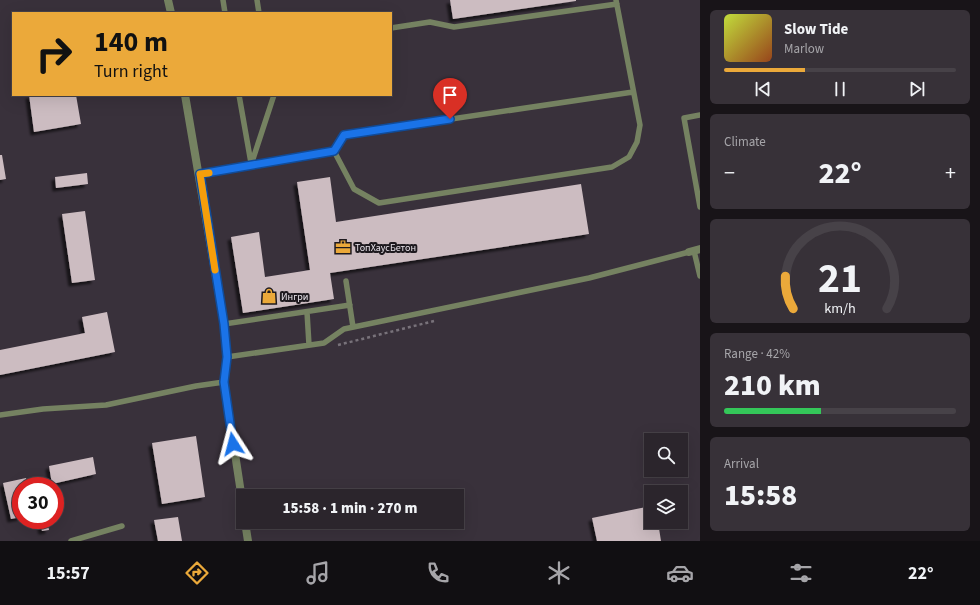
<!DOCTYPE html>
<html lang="en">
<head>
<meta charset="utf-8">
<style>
	body { margin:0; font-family:"Source Sans 3",sans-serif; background:#373138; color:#f1f3f6; height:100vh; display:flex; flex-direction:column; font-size:15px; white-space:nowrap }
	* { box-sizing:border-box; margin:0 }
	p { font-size:13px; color:#a6a5a9 }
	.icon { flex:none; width:22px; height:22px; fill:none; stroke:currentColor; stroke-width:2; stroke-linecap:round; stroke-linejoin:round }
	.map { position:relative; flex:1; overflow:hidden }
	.details { display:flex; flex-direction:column; gap:10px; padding:10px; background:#181418; width:280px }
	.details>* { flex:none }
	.guide { position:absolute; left:12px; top:12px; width:380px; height:84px; border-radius:0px; box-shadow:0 4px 16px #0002,0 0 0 1px #474248; background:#eba93a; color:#111; overflow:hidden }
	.tools { position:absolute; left:644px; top:433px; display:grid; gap:8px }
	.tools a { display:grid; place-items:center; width:44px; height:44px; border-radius:0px; background:#2b252c; box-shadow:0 4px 16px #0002,0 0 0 1px #474248; font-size:20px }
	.speed { position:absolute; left:12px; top:477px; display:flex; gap:8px; font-size:20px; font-weight:700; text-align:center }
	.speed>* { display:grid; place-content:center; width:52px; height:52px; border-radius:50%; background:#2b252c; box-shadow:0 4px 16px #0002,0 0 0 1px #474248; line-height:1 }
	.speed .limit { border:6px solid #d22; background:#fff; color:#111 }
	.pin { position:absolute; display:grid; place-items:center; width:34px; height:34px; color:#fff; margin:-41px -17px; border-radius:50% 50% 50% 0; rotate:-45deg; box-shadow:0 0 4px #0007 }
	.pin .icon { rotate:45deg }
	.me { position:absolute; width:44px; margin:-22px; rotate:351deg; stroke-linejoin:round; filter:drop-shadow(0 0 3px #0008) }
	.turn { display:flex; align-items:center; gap:14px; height:84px; padding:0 16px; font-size:18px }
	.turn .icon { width:52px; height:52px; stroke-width:2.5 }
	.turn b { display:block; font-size:28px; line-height:34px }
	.big { font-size:30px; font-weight:800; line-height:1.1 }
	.details .card { flex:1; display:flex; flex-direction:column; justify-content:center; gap:6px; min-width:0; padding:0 14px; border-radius:6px; background:#373138 }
	.details .dial { align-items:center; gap:0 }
	.dial svg { height:104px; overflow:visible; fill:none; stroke:#474248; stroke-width:7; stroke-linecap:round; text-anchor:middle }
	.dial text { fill:#f1f3f6; stroke:none }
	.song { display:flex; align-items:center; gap:12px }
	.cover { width:48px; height:48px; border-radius:6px; background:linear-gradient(135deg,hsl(70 70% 55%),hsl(20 70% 35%)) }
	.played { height:4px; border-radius:2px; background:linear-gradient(90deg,#eba93a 35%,#474248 35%) }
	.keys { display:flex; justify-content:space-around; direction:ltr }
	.heat { display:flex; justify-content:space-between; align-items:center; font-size:22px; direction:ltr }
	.charge { height:6px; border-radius:3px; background:linear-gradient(90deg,#34c759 42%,#474248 0) }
	.trip { position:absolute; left:236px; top:489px; width:228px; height:40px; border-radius:0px; background:#2b252c; box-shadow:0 4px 16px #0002,0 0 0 1px #474248; font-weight:800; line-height:40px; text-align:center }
	.menu { display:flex; height:64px; justify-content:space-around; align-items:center; background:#110f12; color:#a6a5a9 }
	.menu .icon { width:28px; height:28px }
	.menu .selected { color:#eba93a }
	.menu b { font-size:18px; color:#f1f3f6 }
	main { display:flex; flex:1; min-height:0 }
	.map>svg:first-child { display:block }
	.building { fill:#ccbcc1; filter:url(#shadow) }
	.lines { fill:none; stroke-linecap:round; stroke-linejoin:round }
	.path { stroke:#78727a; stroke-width:2.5; stroke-dasharray:3 3; stroke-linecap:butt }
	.lane { stroke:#758261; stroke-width:5.5 }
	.street { stroke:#758261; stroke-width:8 }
	.route-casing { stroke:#114b97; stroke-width:10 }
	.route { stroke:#1a73e8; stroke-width:7 }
	.slow { stroke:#f59e0b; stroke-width:7 }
	.labels { text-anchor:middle; stroke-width:4; stroke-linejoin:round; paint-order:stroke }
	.poi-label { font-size:10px; fill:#e9e4eb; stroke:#1e1a1f; text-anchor:start }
</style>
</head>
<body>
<main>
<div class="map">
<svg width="700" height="541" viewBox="0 0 700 541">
	<defs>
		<filter id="shadow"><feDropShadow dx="-3.5" dy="3.5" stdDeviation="1" flood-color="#0009"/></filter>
	</defs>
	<rect width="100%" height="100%" fill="#39313b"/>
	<!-- building -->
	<path class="building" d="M450,0H576V1L453,19Z
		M29,95H76L81,124L34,132Z
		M0,155H2L6,179L0,180Z
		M87,173L88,184L56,188L55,177Z
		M330,177L336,222L581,184L589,234L330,273L334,299L243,313L231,237L259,232L265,277L310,270L297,182Z
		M85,211L95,280L72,283L62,214Z
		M107,312L115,352L0,375V350L85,333L82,317Z
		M196,436L205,497L162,504L152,443Z
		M93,457L96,474L52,484L49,466Z
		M26,478L28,486H21V517L11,519L3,483Z
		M651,506V522H658L661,541H597L592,518Z
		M178,517L182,541H158L154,520Z
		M40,520H47L49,530L42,531Z"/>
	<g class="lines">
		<!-- path -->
		<path class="path" d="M338,345L434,321"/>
		<!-- lane -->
		<path class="lane" d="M223,0L225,13
			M257,0L259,13
			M391,28L430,22L454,27L617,4
			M239,95L251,163
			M700,115L684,118L700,207
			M334,151L354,189L379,203L612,167L629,157L637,142L640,125L616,0
			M251,165L274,95
			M199,175L334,151L344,135L633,92
			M694,251L700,276
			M346,281L353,327
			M307,312L309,345
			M224,324L350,305
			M227,357L324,343L344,329L589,278L689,252
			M0,415L43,409L106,405L196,386L224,382
			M71,541L122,526"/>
		<!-- street -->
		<path class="street" d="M168,0L171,13
			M185,95L224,324L227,357L224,382L243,506
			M689,252L700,249
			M245,522L248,541"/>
	</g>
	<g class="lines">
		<!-- route casing -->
		<g class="route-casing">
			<path id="route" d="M233,444L224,382L227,357L224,324L200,174L334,151L344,135L450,119"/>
		</g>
		<!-- route -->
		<use href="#route" class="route"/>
		<!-- slow -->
		<path class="slow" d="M209,173L200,174L215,270"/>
	</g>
	<!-- icons -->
	<defs>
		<g id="office-bare" transform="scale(1.2)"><path d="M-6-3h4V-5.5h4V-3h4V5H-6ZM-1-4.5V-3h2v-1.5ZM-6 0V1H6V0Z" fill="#eba93a" stroke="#1e1a1f" stroke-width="2.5" paint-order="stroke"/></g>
		<g id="shop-bare" transform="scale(1.2)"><path d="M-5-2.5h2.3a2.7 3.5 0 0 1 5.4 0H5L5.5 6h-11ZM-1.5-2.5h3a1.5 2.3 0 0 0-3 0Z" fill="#eba93a" stroke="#1e1a1f" stroke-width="2.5" paint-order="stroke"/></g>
	</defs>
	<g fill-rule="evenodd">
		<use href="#office-bare" x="343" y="247"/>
		<use href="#shop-bare" x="269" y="296"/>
	</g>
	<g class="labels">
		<!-- poi labels -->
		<g class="poi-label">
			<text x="355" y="251">ТопХаусБетон</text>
			<text x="281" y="300">Ингри</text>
		</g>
	</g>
</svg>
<div class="tools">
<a><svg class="icon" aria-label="search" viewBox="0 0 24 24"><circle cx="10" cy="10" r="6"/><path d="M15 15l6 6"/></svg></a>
<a><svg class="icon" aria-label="layers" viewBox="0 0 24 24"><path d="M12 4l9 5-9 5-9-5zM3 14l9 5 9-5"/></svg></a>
</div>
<div class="speed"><div class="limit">30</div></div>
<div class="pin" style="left:450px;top:119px;background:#d93025"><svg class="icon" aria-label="arrive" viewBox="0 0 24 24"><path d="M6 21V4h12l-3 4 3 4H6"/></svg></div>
<svg class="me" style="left:233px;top:444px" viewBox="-20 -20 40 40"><path d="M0-17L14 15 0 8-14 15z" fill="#1a73e8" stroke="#fff" stroke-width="4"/></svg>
<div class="trip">15:58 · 1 min · 270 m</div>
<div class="guide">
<div class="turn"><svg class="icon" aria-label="right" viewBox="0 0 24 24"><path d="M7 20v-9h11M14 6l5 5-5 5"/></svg><div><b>140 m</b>Turn right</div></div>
</div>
</div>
<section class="details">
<div class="card">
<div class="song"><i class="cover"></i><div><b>Slow Tide</b><p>Marlow</p></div></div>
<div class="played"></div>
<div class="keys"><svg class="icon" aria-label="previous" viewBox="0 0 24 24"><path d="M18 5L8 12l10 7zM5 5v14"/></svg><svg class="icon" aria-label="pause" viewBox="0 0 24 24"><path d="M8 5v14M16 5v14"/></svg><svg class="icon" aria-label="next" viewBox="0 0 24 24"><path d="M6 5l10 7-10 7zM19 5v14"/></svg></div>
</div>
<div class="card"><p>Climate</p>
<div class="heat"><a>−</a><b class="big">22°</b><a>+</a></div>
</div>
<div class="card dial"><svg viewBox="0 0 100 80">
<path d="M14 69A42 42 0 1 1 86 69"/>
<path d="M14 69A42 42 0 0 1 8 44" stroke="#eba93a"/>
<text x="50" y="56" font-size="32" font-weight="700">21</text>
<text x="50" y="72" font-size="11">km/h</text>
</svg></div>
<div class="card"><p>Range · 42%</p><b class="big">210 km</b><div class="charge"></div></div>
<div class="card"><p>Arrival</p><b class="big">15:58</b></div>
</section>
</main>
<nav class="menu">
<b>15:57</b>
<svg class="icon selected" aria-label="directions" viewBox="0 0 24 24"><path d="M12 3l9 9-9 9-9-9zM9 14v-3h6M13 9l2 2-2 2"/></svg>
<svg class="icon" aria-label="music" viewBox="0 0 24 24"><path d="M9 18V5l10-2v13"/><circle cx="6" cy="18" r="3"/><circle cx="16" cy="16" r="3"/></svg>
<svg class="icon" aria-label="phone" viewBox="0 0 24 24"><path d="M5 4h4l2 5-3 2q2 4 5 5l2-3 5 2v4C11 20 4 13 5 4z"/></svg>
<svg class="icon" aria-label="climate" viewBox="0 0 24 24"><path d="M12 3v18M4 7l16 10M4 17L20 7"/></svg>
<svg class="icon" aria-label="car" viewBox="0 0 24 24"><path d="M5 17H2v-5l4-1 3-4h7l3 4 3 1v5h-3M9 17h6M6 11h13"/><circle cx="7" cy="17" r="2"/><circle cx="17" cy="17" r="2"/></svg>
<svg class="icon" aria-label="filters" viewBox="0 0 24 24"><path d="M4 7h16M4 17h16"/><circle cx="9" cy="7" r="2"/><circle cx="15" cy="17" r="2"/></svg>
<b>22°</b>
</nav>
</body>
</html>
